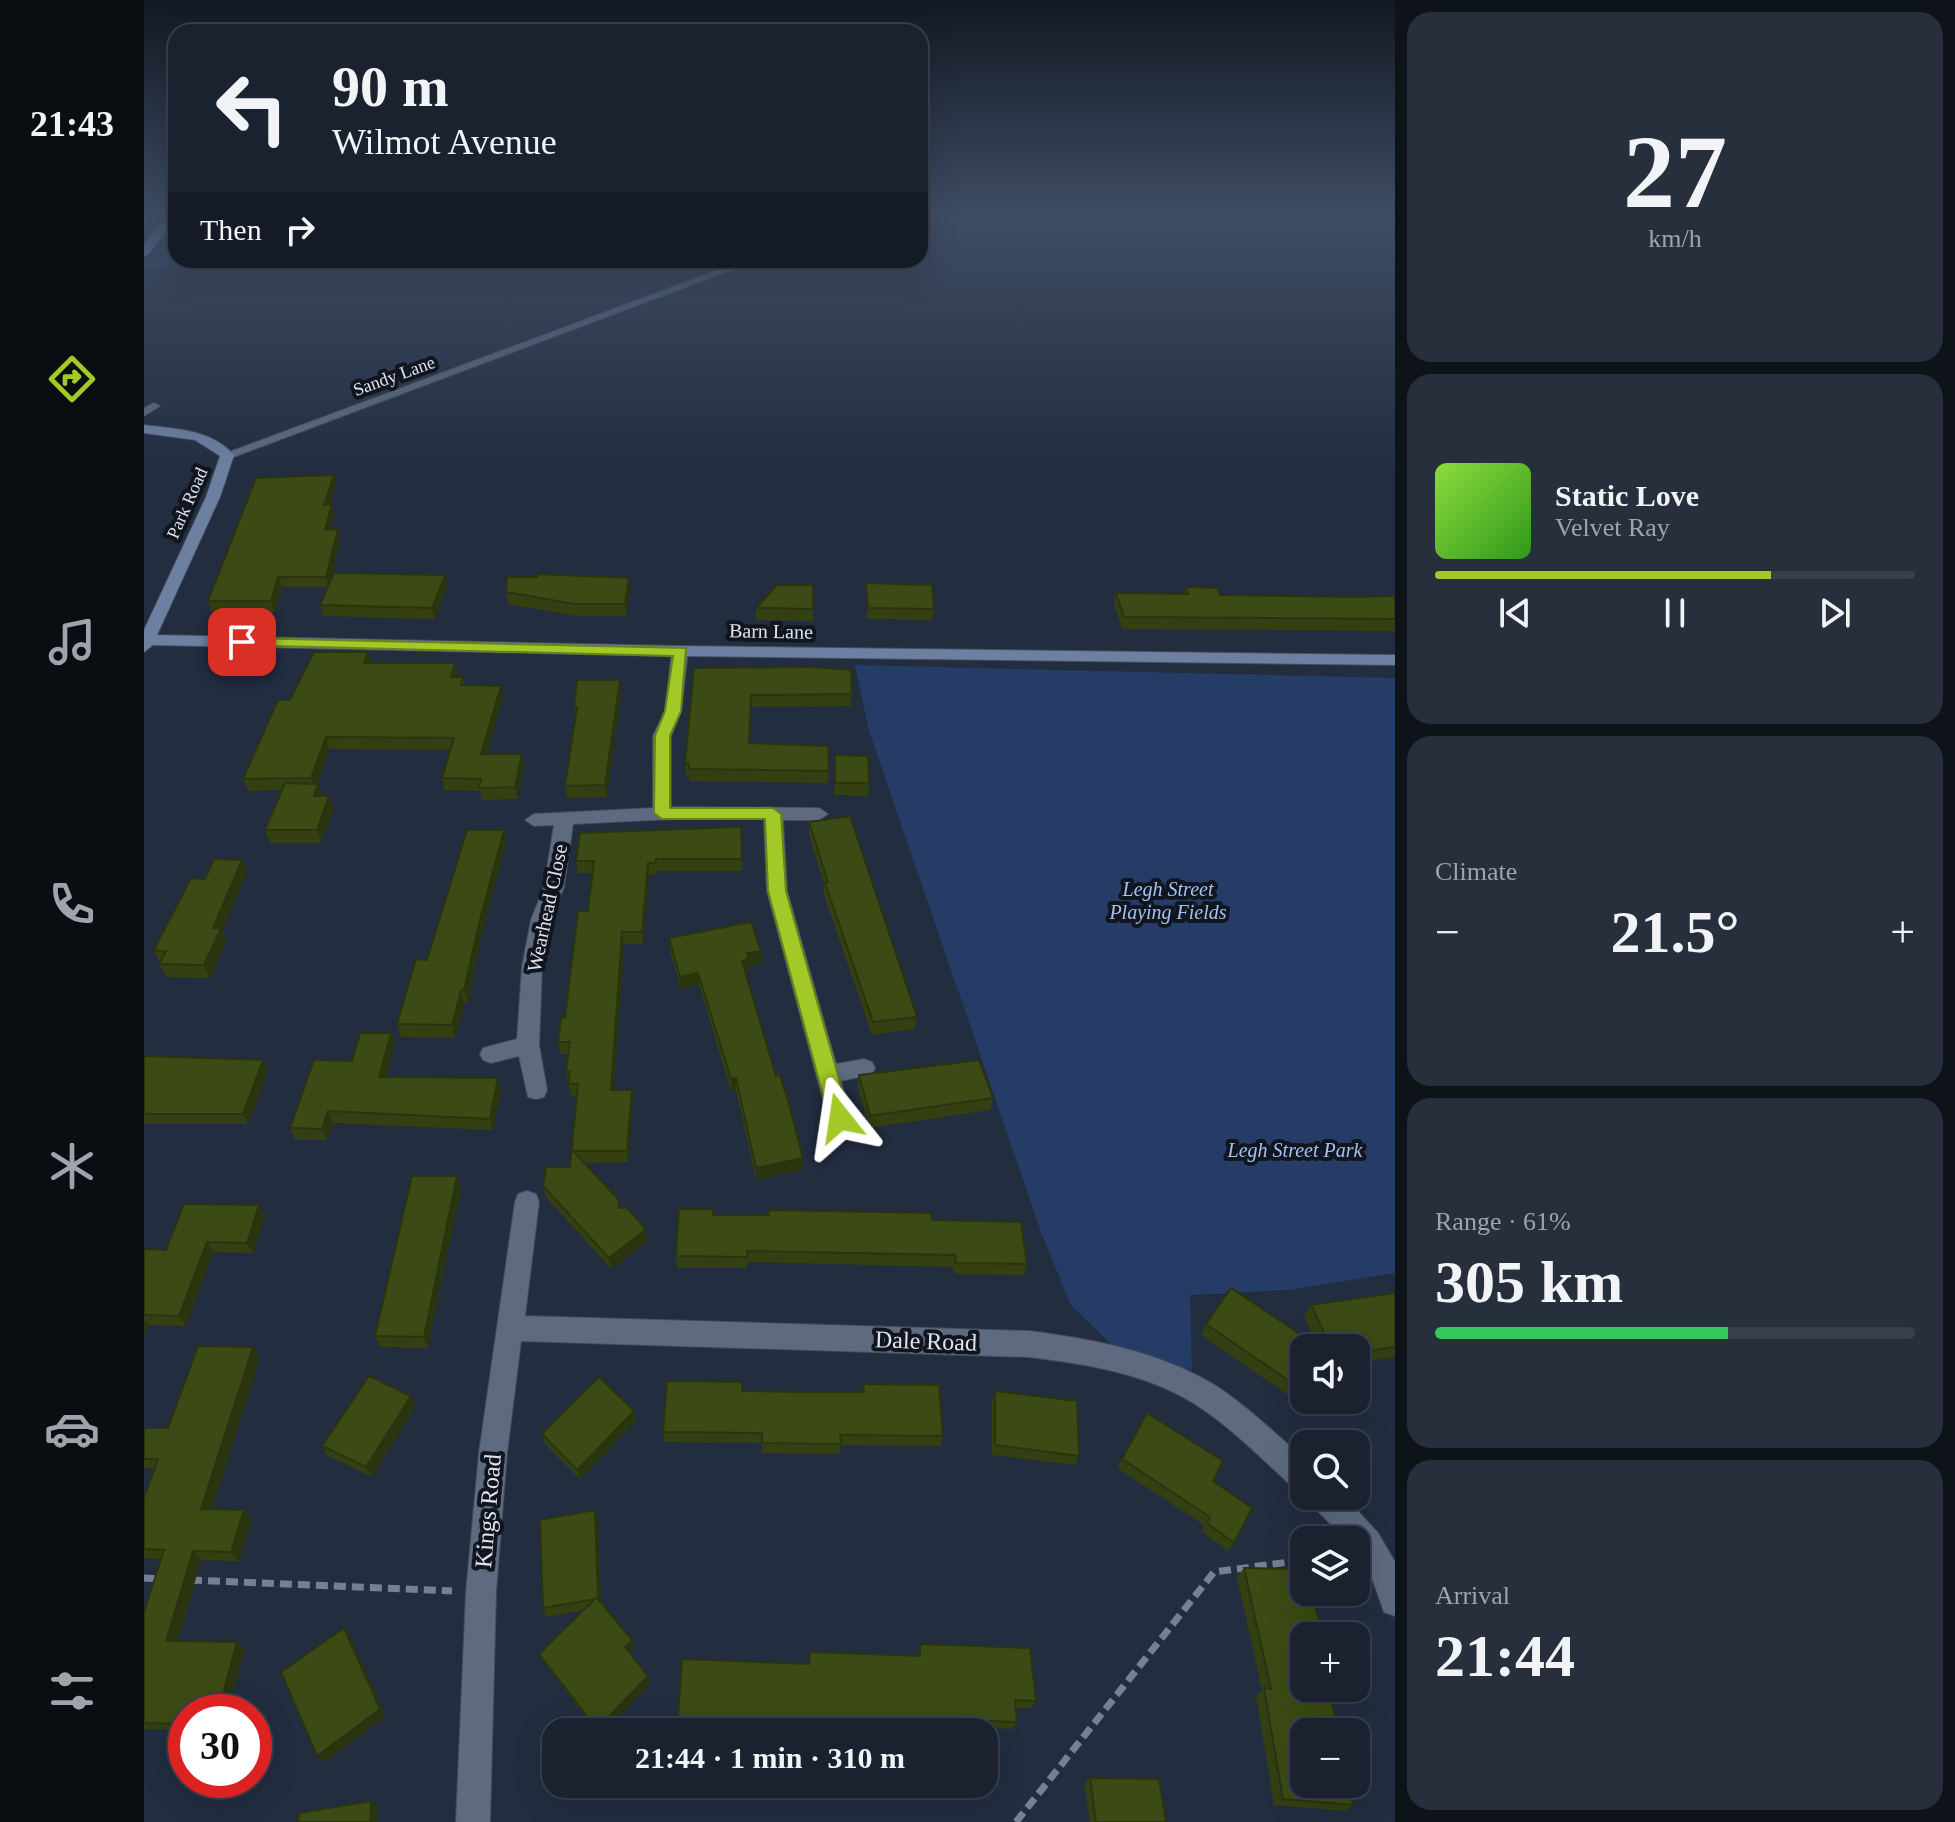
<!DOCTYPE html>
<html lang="en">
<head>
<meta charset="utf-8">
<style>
	body { margin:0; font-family:Georgia,serif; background:#272f3c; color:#f1f3f6; height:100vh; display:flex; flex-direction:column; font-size:30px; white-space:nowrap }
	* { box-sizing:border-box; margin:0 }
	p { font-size:26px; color:#9fa4ab }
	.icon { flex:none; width:44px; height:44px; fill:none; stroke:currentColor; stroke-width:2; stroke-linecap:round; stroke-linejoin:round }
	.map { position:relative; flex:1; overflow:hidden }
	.side { display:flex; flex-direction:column; gap:12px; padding:12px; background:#0e131a; width:560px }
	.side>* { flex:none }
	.guide { position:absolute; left:24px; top:24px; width:760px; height:244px; border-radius:24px; box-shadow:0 8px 32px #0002,0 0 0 2px #383f4c; background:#1a2230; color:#f1f3f6; overflow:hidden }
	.controls { position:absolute; left:1146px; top:1334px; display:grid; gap:16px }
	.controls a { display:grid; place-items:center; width:80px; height:80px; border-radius:16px; background:#1a2230; box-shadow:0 8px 32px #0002,0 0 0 2px #383f4c; font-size:40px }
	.speed { position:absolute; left:24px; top:1694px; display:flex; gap:16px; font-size:40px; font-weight:700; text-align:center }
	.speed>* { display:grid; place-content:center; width:104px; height:104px; border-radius:50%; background:#1a2230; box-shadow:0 8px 32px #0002,0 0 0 2px #383f4c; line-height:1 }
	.speed .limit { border:12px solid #d22; background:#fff; color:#111 }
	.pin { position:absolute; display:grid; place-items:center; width:68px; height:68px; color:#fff; margin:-34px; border-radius:16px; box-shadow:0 4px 12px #0006 }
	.me { position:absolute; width:88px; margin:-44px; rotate:345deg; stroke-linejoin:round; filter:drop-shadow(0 0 6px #0008) }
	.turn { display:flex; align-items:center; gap:28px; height:168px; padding:0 32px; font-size:36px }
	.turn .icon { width:104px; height:104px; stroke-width:2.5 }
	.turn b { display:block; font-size:56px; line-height:68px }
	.then { display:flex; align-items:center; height:76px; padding:0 32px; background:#0003; gap:16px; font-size:30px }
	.big { font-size:60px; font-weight:700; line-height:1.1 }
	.side .card { flex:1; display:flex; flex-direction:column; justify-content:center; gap:12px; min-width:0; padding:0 28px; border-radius:24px; background:#272f3c }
	.side .dial { align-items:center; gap:0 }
	.dial b { font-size:104px; line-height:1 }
	.song { display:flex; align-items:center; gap:24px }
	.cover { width:96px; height:96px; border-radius:12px; background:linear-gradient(135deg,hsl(90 70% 55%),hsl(110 70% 35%)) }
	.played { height:8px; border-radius:4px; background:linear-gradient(90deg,#a2c928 70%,#383f4c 70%) }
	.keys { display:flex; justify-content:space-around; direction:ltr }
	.heat { display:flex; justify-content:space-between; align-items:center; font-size:44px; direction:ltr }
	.charge { height:12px; border-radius:6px; background:linear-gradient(90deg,#34c759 61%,#383f4c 0) }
	.trip { position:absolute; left:398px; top:1718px; width:456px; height:80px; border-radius:24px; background:#1a2230; box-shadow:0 8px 32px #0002,0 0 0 2px #383f4c; font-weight:700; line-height:80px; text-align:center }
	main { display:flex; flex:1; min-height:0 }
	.tab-bar { display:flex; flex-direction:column; width:144px; justify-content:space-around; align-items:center; background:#0a0e13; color:#9fa4ab }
	.tab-bar .icon { width:56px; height:56px }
	.tab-bar .current { color:#a2c928 }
	.tab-bar b { font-size:36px; color:#f1f3f6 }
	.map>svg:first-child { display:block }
	.green { fill:#253c67 }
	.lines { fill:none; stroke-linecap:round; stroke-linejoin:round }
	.lane-casing { stroke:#424b5b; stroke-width:2 }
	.street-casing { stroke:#424b5b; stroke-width:2 }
	.secondary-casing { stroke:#424b5b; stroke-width:2 }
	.highway-casing { stroke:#424b5b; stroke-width:2 }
	.path { stroke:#768090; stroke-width:7; stroke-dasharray:12 6; stroke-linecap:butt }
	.lane { fill:#5d6a80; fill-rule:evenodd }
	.street { fill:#5d6a80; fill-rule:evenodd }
	.secondary { fill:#6d80a2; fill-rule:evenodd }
	.highway { fill:#93b5f2; fill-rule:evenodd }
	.wall { fill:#344012 }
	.shaded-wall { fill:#2a340f }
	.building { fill:#3c4b15; stroke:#2a340f; stroke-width:2 }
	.route { fill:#a2c928; stroke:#69831a; stroke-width:2 }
	.labels { text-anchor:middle; stroke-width:8; stroke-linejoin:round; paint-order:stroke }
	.far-street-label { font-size:18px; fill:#dde5f1; stroke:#10151e }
	.street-label { font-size:20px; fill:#dde5f1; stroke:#10151e }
	.park-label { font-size:20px; font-style:italic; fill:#a5c1f3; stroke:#10151e }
	.near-street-label { font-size:24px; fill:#dde5f1; stroke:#10151e }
</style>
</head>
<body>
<main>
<nav class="tab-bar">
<b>21:43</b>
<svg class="icon current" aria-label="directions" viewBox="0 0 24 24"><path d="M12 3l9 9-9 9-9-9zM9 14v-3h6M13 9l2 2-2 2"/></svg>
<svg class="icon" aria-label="music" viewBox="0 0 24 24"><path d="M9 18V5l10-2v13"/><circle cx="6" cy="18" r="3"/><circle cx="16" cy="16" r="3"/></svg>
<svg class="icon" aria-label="phone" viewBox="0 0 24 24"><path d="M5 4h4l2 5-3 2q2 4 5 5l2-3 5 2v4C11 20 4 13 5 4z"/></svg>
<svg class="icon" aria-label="climate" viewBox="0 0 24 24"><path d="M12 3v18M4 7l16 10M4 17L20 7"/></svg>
<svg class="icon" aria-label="car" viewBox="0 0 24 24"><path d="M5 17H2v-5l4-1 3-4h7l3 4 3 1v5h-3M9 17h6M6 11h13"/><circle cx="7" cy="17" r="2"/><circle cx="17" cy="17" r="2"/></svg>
<svg class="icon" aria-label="filters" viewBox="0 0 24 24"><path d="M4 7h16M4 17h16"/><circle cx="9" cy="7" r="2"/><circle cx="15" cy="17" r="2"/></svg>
</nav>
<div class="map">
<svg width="1251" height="1822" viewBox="0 0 1251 1822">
	<rect width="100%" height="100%" fill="#222d40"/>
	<!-- green -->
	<path class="green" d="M32,223V260H146L0,268Z
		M711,665L1251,678V1273L1144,1290L1046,1295L1048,1371L972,1349L927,1305L898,1235L725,731Z"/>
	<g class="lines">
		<!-- lane casing -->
		<g class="lane-casing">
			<path id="lane" d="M601,260H614L87,458L77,455Z
				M10,403L16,406L0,416V408Z"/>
		</g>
		<!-- street casing -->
		<g class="street-casing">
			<path id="street" d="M536,646L544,651L537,711L527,736V807L675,808L684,814L675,820H639L643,891L692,1064L720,1059L728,1062L731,1068L728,1074L697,1081L708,1118L704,1125L696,1128L688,1125L684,1118L623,891L620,819L549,818L429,824L420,887L407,920L398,967L395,1045L403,1090L400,1097L392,1099L384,1097L375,1056L347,1063L339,1060L336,1054L339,1048L373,1039L378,967L387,920L400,887L410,825L390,826L381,820L390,814L509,808V736L521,711L528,651Z
				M383,1191L392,1194L395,1202L381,1316L885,1331C948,1339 1013,1351 1069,1384C1102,1405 1131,1433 1160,1459V1492L1150,1488C1118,1459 1087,1427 1051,1404C1001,1373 942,1364 885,1357L377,1341L363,1453L352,1592L346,1822H312L322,1592L335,1453L371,1202L374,1194Z
				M1165,1496H1200L1234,1533L1251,1562V1616L1240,1612L1229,1581L1212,1553V1540H1202L1169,1506Z"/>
		</g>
		<!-- secondary casing -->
		<g class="secondary-casing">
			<path id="secondary" d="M0,425C31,429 67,429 90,455L76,497L13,635L536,646L1251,655V665L536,656L9,645L0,652V630L62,497L76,456L51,440L0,433Z"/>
		</g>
		<!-- highway casing -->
		<g class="highway-casing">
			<path id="highway" d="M23,215H32V219L4,255L0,256V244Z"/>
		</g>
		<!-- path -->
		<path class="path" d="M0,1578L16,1579
			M46,1580L308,1591
			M872,1822L1070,1572L1160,1560"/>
		<!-- lane -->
		<use href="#lane" class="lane"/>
		<!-- street -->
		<use href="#street" class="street"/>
		<!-- secondary -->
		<use href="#secondary" class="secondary"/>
		<!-- highway -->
		<use href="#highway" class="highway"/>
	</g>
	<!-- wall -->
	<path class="wall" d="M192,485L186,505L190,515L187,529L196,539L186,583L303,586L291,619L179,616L176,605L184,587H138L131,612H68L64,601Z
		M485,578L486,589L482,616H432L364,604L362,592Z
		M722,583L790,609L788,620L723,619Z
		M669,585V621L612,620V608Z
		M1042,587L1076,595L1210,597L1251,596V631L978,629L970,604L972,593L1040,594Z
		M224,652L227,663H311L313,677H319L321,685L359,697L343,754L380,766L374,799L338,800L336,791L300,790L298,778L307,750L185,749L173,784L179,796L190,809L177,843H126L121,830L138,790L104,791L99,779L146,700Z
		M550,668L708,694L707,706L607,707L606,743L685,771L684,783L545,781V776H542L541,764Z
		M477,692L463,797L423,798L421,786L432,718L430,707Z
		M691,755L725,783L724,796L690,795Z
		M665,822L773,1017L771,1029L728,1035L680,895V885L665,834Z
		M597,827L598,871H513V875H505L499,944H480L470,1090L489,1102L484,1162L439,1163L475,1208L504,1240L467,1269L402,1197L399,1186L426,1167L433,1096H427L424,1084L422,1072L424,1054H416L414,1042L421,1018L444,911L449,873H434L432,861Z
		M360,830L362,843L338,932L324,1003H320L311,1038L257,1037L253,1024L283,960Z
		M98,860L103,873L78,931L82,941L66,978L22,977L15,964L16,962L10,950L61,879Z
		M525,938L617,951L618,963L605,966V972H601L632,1076L659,1158L658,1170L612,1180L592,1090L587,1091L555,985L537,989L526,951Z
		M247,1033L251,1044L243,1077L354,1078L357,1090L349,1130L189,1123L183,1140H151L146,1128L208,1061Z
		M0,1056L124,1070L104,1124H0Z
		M715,1075L849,1098L846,1110L725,1128L714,1087Z
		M313,1176L317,1188L284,1348L236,1347L231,1336Z
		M624,1210L788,1220L883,1264L880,1275L810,1274L809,1267L603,1262V1268H533L532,1256L570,1215H624Z
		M121,1216L109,1253L69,1252L42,1326L5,1325L0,1336V1249L22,1250Z
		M1251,1293V1357L1212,1363V1348H1175L1160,1316L1167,1305Z
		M1062,1324L1151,1385L1144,1395L1057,1335Z
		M116,1358L68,1509L100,1510L108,1520L95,1561L57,1560L34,1641L101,1650L42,1712V1730L0,1729V1612L18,1559L0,1558V1498L10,1469L0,1468V1428H24Z
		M719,1384L799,1436L797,1446L696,1445V1454L618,1453V1443L521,1442L519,1432L598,1391L718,1392Z
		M851,1391L935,1456L931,1465L848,1455V1401Z
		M272,1406L228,1477L184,1456L178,1446Z
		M490,1411L492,1421L436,1479L401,1444L398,1434Z
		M1003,1413L1069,1481L1090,1543L1084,1551L1057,1531L1060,1525L973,1468Z
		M451,1510L454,1520L457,1602L490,1648L485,1653L506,1684L460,1732H453L399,1661L395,1654L440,1610L403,1617L399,1608Z
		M1100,1568L1160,1636L1209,1805L1200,1811L1130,1805L1112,1696L1118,1690L1093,1577Z
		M776,1644L892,1701L887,1708H872L873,1722L869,1729L759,1725V1732H533L774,1656Z
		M946,1778L1022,1822H946L940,1784Z"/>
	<!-- shaded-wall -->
	<path class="shaded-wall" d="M190,475L192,485L182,515L180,505Z
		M188,504L190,515L184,540L181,530Z
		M194,529L196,539L185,587L182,577Z
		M301,575L303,586L291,619L288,608Z
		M134,577L138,587L131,612L127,601Z
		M485,578L486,589L482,616L481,604Z
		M224,652L228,664L220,663Z
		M311,663L314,675L309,689L307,677Z
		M476,680L477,692L463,797L461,785Z
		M357,686L359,697L340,766L337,754Z
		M182,737L185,749L171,790L167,778Z
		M378,754L380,766L374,799L371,787Z
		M174,784L179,796H170Z
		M185,796L190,809L177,843L173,830Z
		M360,830L362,843L338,932L324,1003L320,990L336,920Z
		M98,860L103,873L78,931L82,941L66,978L60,965L69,928Z
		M504,863L505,875L499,944L498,932Z
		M478,932L480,944L469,1102L467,1090Z
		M617,951L618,963L605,966V972L598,973V961L603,953Z
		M554,973L555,985L537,989L536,977Z
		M317,990L320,1003L311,1038L308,1025Z
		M247,1033L251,1044L240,1088L235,1077Z
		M119,1060L124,1070L104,1124L99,1114Z
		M354,1078L357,1090L349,1130L346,1119Z
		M592,1078V1090L587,1091V1079Z
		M488,1090L489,1102L484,1162L483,1151Z
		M184,1111L189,1123L183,1140L178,1129Z
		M659,1158L658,1170L612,1180V1168Z
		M313,1176L317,1188L284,1348L280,1337Z
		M115,1205L121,1216L109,1253L103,1243Z
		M502,1229L504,1240L467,1269L465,1258Z
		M63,1242L69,1252L42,1326L35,1316Z
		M0,1319L5,1325L0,1336Z
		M109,1347L116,1358L65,1518L57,1509Z
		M267,1396L272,1406L228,1477L222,1467Z
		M490,1411L492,1421L436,1479L433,1470Z
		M100,1510L108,1520L95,1561L87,1552Z
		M451,1510L454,1520L457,1607L454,1599Z
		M49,1551L57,1560L31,1649L22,1641Z
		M200,1628L206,1636L242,1716L181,1762L173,1756Z
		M488,1640L490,1648L483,1655L481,1647Z
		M93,1642L101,1650L84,1712H74Z
		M504,1676L506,1684L460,1732H454L453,1729Z
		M227,1801L234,1807L233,1822H226Z"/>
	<!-- building -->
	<path class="building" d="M190,475L180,505L188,504L181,530L194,529L182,577H134L127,601H64L112,478Z
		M190,573L301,575L288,608L176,605Z
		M394,574L485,578L481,604H430L362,592L363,577H393Z
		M722,583L788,585L790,609L724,608Z
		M633,585H669V609L612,608Z
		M1042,587L1073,588L1076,595L1210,597L1251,596V619L980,617L972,593L1044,594Z
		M170,652H224L220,663H311L307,677H319L317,685L357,686L337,754H378L371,787L335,788L337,779L298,778L310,738L182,737L167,778L99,779L134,700H146Z
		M671,667L707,670L708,694L607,695L605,743L684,746L685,771L545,769V764H541L550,668Z
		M433,680H476L461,785L421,786L433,707H430Z
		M691,755L724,756L725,783H691Z
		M141,783L174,784L170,796H185L173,830H121Z
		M706,816L773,1017L729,1022L681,883L684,882L665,822Z
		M597,827L598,859H512V863H504L498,932H478L467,1090H488L483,1151H429L474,1199L475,1208H483L502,1229L465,1258L399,1186L402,1167H426L434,1084H424L426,1072H422L426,1042H414L417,1018H421L434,911H444L450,861H432L436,833Z
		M323,830H360L336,920L320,990H317L308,1025L253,1024L272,959L283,960Z
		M70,859L98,860L69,928H77L60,965L15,964L22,951L10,950L47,878L61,879Z
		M607,922L617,951L603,953L604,959L598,961L632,1076L636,1075L644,1101L659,1158L612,1168L592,1078L587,1079L554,973L536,977L525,938Z
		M216,1033H247L235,1077L354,1078L346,1119L184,1111L178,1129L146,1128L170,1060L208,1061Z
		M0,1056L119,1060L99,1114H0Z
		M835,1060L849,1098L726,1116L715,1075Z
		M268,1176H313L280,1337L231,1336Z
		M40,1204L115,1205L103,1243L63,1242L35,1316L0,1315V1249L22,1250Z
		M535,1209H569V1215H625L624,1210L787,1213L788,1220L877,1222L883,1264L812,1263L811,1255L603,1251V1257L532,1256Z
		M1087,1288L1174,1346L1172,1348H1160V1370L1151,1385L1062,1324Z
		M1251,1293V1347L1212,1353V1348H1188L1167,1305Z
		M54,1346L109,1347L57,1509L100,1510L87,1552L49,1551L22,1641L93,1642L74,1712H42V1724L0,1723V1612L20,1550L0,1549V1498L14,1459H0V1428H24Z
		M225,1376L267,1396L222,1467L178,1446Z
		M455,1377L490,1411L433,1470L398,1434Z
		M523,1381L598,1382V1391L657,1392H720L719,1384L795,1385L799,1436L696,1435L697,1444L618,1443V1433L519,1432Z
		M851,1391L933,1401L935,1456L851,1445Z
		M1003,1413L1079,1461L1069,1481L1108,1508L1090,1543L1063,1523L1066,1517L978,1459Z
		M451,1510L454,1599L488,1640L481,1647L504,1676L453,1729L395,1654L451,1599L399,1608L396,1520Z
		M1100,1568L1160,1569V1592H1167L1179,1636H1160V1688H1185L1194,1732H1160V1784H1205L1209,1805L1139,1799L1120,1688L1127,1689Z
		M200,1628L236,1709L173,1756L137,1672Z
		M776,1644L886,1648L892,1701L871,1700L873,1722L759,1718V1731L628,1725L627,1732H533L538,1659L665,1664L666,1652L776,1656Z
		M946,1778L1015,1779L1022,1822H952Z
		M227,1801L226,1822H154L155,1813Z"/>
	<!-- sky -->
	<linearGradient id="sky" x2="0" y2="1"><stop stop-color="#131923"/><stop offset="0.46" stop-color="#3e4c64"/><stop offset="1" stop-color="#3e4c64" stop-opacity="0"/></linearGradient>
	<rect width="1251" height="470" fill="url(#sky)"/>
	<!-- route -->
	<path class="route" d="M98,638L542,648L537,711L526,736V808H629L637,814L642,891L706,1118L703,1124L696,1126L688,1124L685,1118L624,891L621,819H518L510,813L511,736L521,711L529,656L92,645L90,642Z"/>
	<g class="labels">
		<!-- far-street labels -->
		<g class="far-street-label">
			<text transform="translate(250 376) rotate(-20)" y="6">Sandy Lane</text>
			<text transform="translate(43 503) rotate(-66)" y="6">Park Road</text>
		</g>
		<!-- street labels -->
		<g class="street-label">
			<text transform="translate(627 631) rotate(1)" y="7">Barn Lane</text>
			<text transform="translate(403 908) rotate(-78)" y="7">Wearhead Close</text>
		</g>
		<!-- park labels -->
		<g class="park-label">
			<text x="1024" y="896">Legh Street<tspan x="1024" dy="23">Playing Fields</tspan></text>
			<text x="1151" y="1157">Legh Street Park</text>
		</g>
		<!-- near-street labels -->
		<g class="near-street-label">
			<text transform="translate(782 1341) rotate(2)" y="8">Dale Road</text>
			<text transform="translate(344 1511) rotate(-85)" y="8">Kings Road</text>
		</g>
	</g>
</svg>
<div class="controls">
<a><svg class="icon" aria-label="sound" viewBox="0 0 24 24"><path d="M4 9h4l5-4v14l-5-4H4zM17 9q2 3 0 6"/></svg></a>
<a><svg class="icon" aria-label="search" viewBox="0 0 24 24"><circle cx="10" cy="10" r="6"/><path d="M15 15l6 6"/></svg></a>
<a><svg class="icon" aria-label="layers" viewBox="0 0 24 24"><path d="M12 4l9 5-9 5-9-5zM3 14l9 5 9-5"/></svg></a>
<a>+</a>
<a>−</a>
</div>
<div class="speed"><div class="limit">30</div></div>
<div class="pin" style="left:98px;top:642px;background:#d93025"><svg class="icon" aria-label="arrive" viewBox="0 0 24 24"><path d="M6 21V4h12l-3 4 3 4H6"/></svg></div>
<svg class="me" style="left:696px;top:1118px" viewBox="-20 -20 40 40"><path d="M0-17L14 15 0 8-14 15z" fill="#a2c928" stroke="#fff" stroke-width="4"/></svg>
<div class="trip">21:44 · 1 min · 310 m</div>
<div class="guide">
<div class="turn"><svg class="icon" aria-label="left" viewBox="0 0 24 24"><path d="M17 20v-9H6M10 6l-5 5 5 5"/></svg><div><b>90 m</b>Wilmot Avenue</div></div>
<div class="then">Then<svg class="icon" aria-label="right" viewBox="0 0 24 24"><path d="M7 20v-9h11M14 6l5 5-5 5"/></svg></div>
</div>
</div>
<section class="side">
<div class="card dial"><b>27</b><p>km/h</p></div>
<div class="card">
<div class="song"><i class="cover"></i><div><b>Static Love</b><p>Velvet Ray</p></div></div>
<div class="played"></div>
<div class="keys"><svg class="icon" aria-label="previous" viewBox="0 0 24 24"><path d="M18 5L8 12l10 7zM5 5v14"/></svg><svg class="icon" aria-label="pause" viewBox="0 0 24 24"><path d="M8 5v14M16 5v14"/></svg><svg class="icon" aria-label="next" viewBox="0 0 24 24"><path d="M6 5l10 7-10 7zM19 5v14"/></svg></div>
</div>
<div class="card"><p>Climate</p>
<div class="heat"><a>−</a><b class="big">21.5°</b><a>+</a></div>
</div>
<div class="card"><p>Range · 61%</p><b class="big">305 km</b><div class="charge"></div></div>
<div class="card"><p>Arrival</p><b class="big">21:44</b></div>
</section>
</main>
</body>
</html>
